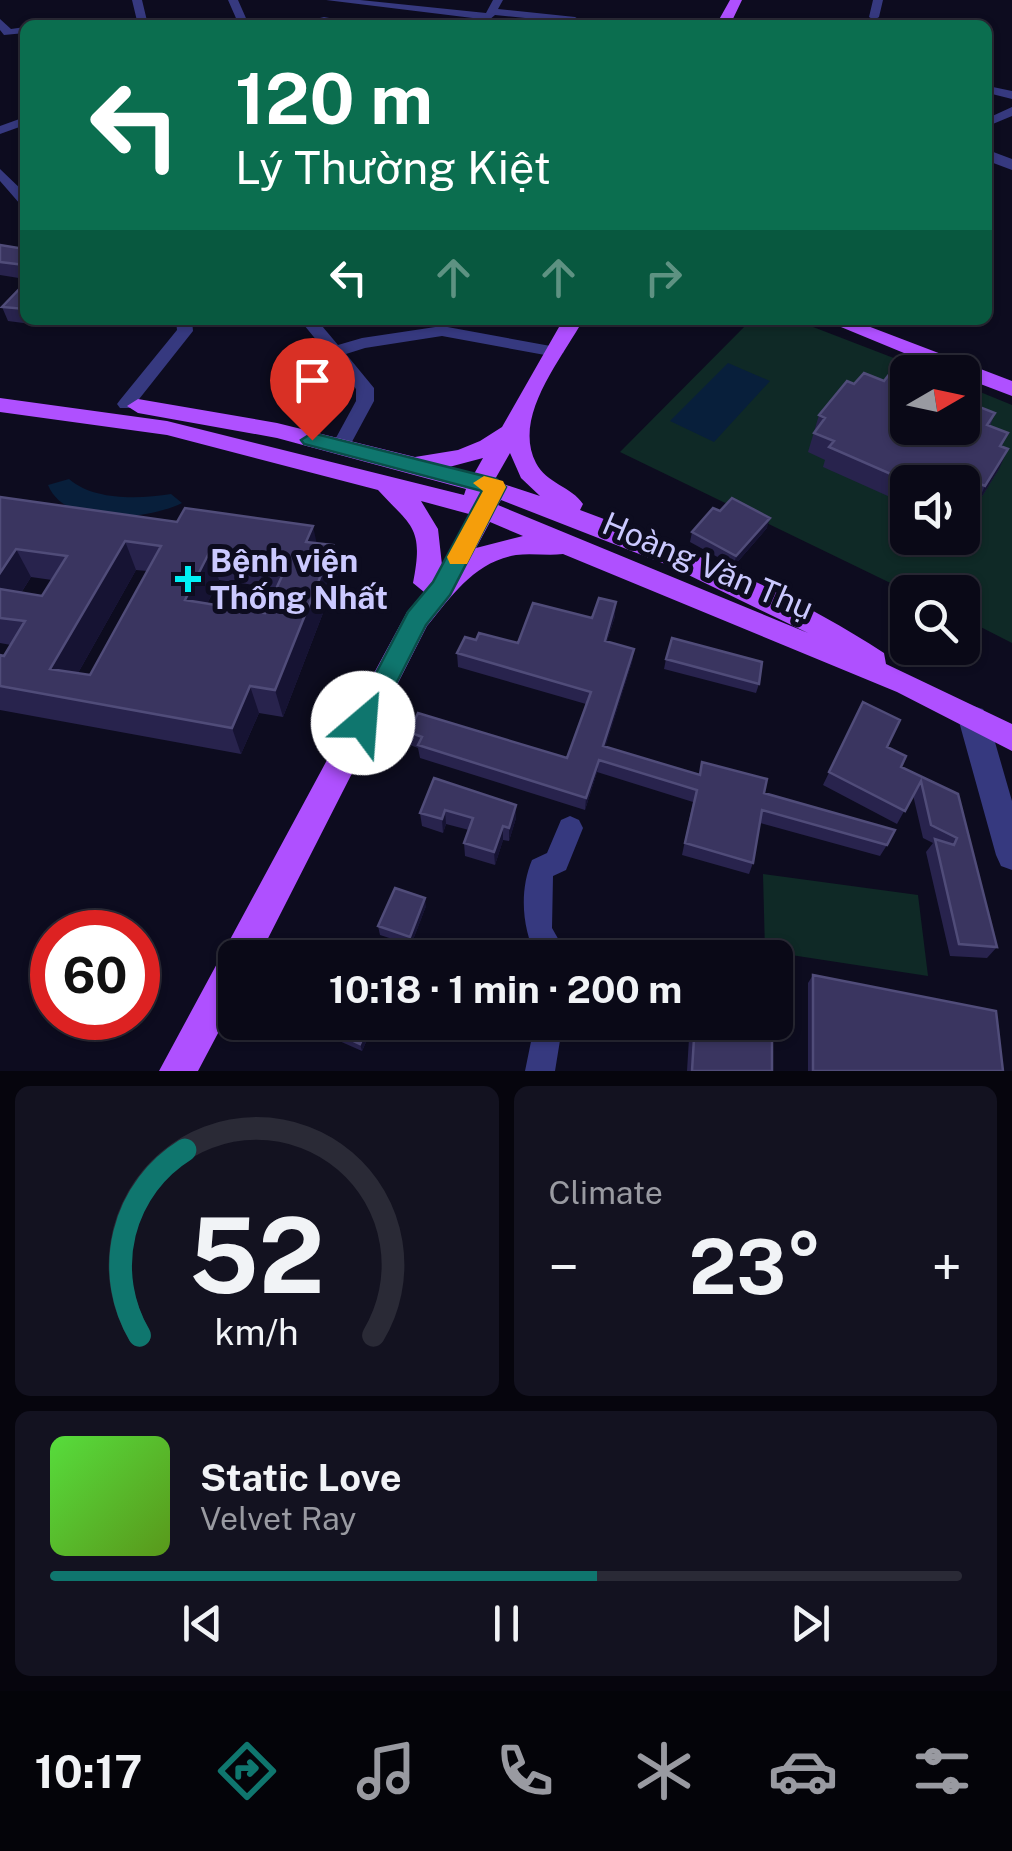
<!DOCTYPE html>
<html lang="en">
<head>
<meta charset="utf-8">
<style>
	body { margin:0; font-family:"Public Sans",sans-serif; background:#131220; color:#f1f3f6; height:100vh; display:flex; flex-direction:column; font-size:38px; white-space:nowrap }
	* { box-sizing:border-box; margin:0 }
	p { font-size:32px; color:#999aa1 }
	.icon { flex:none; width:55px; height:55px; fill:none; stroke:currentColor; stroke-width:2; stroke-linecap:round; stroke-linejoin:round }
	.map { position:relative; height:1071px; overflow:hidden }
	.drawer { display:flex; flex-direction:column; gap:15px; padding:15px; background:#06050d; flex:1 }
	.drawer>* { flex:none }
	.hud { position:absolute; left:20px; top:20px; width:972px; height:305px; border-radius:15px; box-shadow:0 2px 8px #0004,0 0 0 2px #2a2a36; background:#0b6e4f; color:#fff; overflow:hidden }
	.needle { width:65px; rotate:81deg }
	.tools { position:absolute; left:890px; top:355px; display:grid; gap:20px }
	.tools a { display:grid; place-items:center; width:90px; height:90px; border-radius:15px; background:#0a0917; box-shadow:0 2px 8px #0004,0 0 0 2px #2a2a36; font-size:50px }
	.speed { position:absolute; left:30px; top:910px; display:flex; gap:20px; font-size:50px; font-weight:700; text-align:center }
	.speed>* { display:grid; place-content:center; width:130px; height:130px; border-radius:50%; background:#0a0917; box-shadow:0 2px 8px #0004,0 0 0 2px #2a2a36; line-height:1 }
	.speed .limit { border:15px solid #d22; background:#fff; color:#111 }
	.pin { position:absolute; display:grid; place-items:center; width:85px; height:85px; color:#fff; margin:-102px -42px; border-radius:50% 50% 50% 0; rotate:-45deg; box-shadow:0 0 10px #0007 }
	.pin .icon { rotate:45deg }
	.me { position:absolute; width:110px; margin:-55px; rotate:27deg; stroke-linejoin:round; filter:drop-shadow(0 0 8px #0008) }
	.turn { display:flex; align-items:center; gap:35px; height:210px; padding:0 50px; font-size:45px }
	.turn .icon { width:130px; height:130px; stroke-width:2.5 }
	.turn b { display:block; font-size:70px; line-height:85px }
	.lanes { display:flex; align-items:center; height:95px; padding:0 50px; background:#0003; justify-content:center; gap:50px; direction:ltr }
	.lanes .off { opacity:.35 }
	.big { font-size:75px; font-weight:700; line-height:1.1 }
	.drawer .widget { flex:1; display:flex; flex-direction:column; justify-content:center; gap:15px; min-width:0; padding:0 35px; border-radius:15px; background:#131220 }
	.drawer .dial { align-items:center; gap:0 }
	.dial svg { height:260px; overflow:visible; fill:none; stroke:#2a2a36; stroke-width:7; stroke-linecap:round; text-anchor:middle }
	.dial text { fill:#f1f3f6; stroke:none }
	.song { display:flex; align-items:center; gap:30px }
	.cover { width:120px; height:120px; border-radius:15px; background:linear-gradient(135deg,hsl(110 70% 55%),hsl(90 70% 35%)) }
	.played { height:10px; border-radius:5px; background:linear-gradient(90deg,#0f766e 60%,#2a2a36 60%) }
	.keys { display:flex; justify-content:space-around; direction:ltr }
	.heat { display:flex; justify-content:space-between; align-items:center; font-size:55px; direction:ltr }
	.drawer .tiles { flex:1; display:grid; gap:15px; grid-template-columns:1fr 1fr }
	.widget:last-child { grid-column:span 2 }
	.trip { position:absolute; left:218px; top:940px; width:575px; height:100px; border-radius:15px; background:#0a0917; box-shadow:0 2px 8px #0004,0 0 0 2px #2a2a36; font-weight:700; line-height:100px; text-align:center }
	.menu { display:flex; height:160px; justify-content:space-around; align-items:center; background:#040409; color:#999aa1 }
	.menu .icon { width:70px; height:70px }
	.menu .current { color:#0f766e }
	.menu b { font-size:45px; color:#f1f3f6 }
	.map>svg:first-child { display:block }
	.green { fill:#0f2926; fill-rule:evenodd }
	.water { fill:#081f3b }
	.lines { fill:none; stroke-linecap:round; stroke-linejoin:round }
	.minor { fill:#36397f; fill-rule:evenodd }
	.tertiary { fill:#36397f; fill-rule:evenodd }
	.primary { fill:#af50ff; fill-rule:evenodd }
	.wall { fill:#28234d; fill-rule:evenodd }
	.shaded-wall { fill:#161333 }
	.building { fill:#3a3560; stroke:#504c79; stroke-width:2.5; fill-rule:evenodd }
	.route { fill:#0f766e; stroke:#0a4d48; stroke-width:2.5 }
	.slow { fill:#f59e0b }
	.poi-dot { fill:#00f0f4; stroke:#0d0c1f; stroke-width:4 }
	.labels { text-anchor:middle; stroke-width:10; stroke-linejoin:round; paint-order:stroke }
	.poi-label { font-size:32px; font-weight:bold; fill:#cbc9ff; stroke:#0d0c1f; text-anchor:start }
	.street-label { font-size:32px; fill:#cbc9ff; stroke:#0d0c1f }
</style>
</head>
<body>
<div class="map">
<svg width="1012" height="1071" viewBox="0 0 1012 1071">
	<rect width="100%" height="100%" fill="#0d0c1f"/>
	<!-- green -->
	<path class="green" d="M751,320H795L930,372H908V428H962L963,385L1012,405V643L963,618L962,592H909L620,452ZM908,482H962V538H908Z
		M763,874L918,895L928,976L765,951Z"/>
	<!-- water -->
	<path class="water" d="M728,363L770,381L714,442L670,421Z
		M69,479C94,501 140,499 171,494L182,503C148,520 65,528 48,485Z"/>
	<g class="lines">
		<!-- minor -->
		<path class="minor" d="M132,0H142L148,25H138Z
			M228,0H238L249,25H239Z
			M326,0H360L486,13L493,0H503L498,9L575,17L580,20L575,23L495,15L489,20Z
			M873,0H883L879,17L874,20L869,17Z
			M324,17L365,25L320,22V18Z
			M0,19L11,29L25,27V33L4,35L0,30Z
			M988,86L1012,91V99L988,93Z
			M1012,107V116L988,126V118Z
			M25,117V125L0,134V126Z
			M0,169L25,193V205L20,204L0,181Z
			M176,320H192L193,331L132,408H120L117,404L120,400L177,330Z
			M300,320H317L338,345L362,338L442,326L556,347L564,352L556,357L442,336L365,348L346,354L374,388V401L347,451L340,453L331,447L356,401V389Z
			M570,816L579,820L583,828L566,870L553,876L552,928L569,958H537C522,929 519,891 532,860L547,853L561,820Z
			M535,1022H563L555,1071H525Z"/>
		<!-- tertiary -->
		<path class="tertiary" d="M988,150L1012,159V170L988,161Z
			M973,706L983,709L988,718L1012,801V870L1001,866L996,855L958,718L963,709Z"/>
		<!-- primary -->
		<path class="primary" d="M730,0H742L730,25H716Z
			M563,320H583C561,360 512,417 536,463C546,483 572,487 583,504L580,510C685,549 790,591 884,653L886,664L1012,724V751L897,692L563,554C548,556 532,553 516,555C474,562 452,596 427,626L258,958H235V1001L198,1071H159L407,612L424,592L413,583C424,527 412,527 378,490L167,435L0,412V398L167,421L464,495L466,489L277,438L138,413L127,406L138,399L277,423L415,457L458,450L480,441L502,427ZM510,453L521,478L540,496L494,481ZM483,458L474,474L449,467ZM501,500L670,566L808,633L498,505ZM421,501L469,514L442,565L438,529ZM490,522L523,536L476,548Z
			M824,320H852L1012,381V396L962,377V372H950Z"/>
	</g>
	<!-- wall -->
	<path class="wall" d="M0,245L25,249V279L0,275Z
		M25,283V320H34L31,324L8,321L2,307Z
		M884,381L995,413L990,426L1008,433L1002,446L999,469L976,506L966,502L962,507V482H908V505L823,467L825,460L808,452L819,415L854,384Z
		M0,497L317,543L338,574L283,717L259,713L241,754L0,710V655L4,656L11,645L0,643ZM136,570L147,571L90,675L78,673ZM31,577L52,580L42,596L21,593ZM219,580L276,588L265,613L207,604Z
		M767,528L734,566L690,542L692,532Z
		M615,616L607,641L634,649L632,662L605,747L764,793L887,845L880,856L760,823L753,863L749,874L682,855L693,802L597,772L585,810L420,758L418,748L410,745L409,732L567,758L586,704L458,667L457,653L476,640L518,643L592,618Z
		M666,659L759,684L756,693L664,669Z
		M863,702L887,747L901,767L958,794L997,947L987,958L950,956L926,852L933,843L923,838L913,795L897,824L823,785Z
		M434,778L516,818L509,841L503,840L495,865L465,856L464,843L469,830L446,824L443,833L422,826L420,813Z
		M426,906L411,945L380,935L378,926Z
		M813,975L1003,1071H808V983Z
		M339,1022H375L362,1051L337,1040L334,1032Z
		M690,1022H772V1071H687Z"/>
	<!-- shaded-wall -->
	<path class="shaded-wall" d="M1008,449L999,469L976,506L985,486Z
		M975,482L966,502L962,507L965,498Z
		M770,518L767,528L734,566L736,556Z
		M313,526L319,554L306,542Z
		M125,541L136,570L65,696L50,669Z
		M333,545L338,574L283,717L275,690Z
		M16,549L31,577L6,616L0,606V573Z
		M210,551L219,580L195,628L185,600Z
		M616,602L615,616L603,654L605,641Z
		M634,649L632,662L602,758L603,746Z
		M250,686L259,713L241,754L232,728Z
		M599,760L597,772L585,810L586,798Z
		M516,805V818L509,841V828Z
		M445,810L446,824L443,833L442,819Z
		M503,826V840L495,865L494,852Z
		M425,898L426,906L411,945L410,937Z
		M370,1022H375L362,1051L360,1044Z"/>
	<!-- building -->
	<path class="building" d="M0,245L25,249V265L0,262Z
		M25,283V309L2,307Z
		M891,372L908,378V428H962V400L995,413L987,425L1008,433L1000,446L1008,449L985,486L975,482L965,498L962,497V482H909L829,447L834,441L814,433L825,418L819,415L847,381L854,384L864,373L884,381Z
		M0,497L177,522L185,508L313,526L306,542L333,545L275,690L250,686L232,728L0,686V655L4,656L25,621L0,618V589L42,596L67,556L16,549L0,573ZM125,541L161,546L90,675L50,669ZM210,551L288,563L265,613L185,600Z
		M732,498L770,518L736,556L692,532L713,508L720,511Z
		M599,598L616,602L605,641L634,649L603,746L700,775L702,762L767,779L764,793L895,830L887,845L762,810L753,863L685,843L697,790L599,760L586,798L418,745L422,737L409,732L418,713L567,758L591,692L457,653L465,637L476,640L479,633L518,643L533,603L592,618Z
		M672,638L762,662L759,684L666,659Z
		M863,702L900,720L887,747L906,756L901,767L958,794L997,947L959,944L935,839L954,845L957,838L931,825L921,781L905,811L829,772Z
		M434,778L516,805L509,828L503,826L494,852L464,843L473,818L445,810L442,819L420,813Z
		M395,888L425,898L410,937L378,926Z
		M813,975L996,1011L1003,1071H813Z
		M339,1022H370L360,1044L334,1032Z
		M695,1022H772V1071H692Z"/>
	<!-- route -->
	<path class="route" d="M312,433L496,479L506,487L450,595L426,625L372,731L363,734L354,731L350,723L354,715L408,612L433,582L482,491L304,444L301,440Z"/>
	<!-- slow -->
	<path class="slow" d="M484,476L503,481L506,487L467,564H450L447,557L483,491L473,483Z"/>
	<!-- markers -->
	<path class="poi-dot" d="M183 564h10v10h10v10h-10v10h-10v-10h-10v-10h10z"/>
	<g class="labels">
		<!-- poi labels -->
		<g class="poi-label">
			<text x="210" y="572">Bệnh viện<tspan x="210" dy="37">Thống Nhất</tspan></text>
		</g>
		<!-- street labels -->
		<g class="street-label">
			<text transform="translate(708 566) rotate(23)" y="11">Hoàng Văn Thụ</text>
		</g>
	</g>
</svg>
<div class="tools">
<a><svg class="needle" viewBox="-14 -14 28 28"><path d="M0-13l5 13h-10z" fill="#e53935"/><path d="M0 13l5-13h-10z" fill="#999aa1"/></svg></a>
<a><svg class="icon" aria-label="sound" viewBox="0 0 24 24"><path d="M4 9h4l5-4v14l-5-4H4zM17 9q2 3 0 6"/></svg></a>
<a><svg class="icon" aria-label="search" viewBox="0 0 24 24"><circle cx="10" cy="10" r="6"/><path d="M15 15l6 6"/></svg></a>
</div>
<div class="speed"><div class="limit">60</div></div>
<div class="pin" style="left:312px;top:440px;background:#d93025"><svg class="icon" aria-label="arrive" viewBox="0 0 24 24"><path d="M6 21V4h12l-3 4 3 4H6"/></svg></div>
<svg class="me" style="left:363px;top:723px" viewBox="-20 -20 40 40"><circle r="19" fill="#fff"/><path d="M0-13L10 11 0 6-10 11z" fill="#0f766e"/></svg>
<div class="trip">10:18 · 1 min · 200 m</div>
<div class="hud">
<div class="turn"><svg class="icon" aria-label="left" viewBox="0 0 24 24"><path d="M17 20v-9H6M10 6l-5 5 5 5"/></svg><div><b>120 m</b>Lý Thường Kiệt</div></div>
<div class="lanes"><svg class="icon" aria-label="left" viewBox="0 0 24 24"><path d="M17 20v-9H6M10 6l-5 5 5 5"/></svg><svg class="icon off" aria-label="ahead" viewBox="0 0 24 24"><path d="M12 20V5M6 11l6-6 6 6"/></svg><svg class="icon off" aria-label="ahead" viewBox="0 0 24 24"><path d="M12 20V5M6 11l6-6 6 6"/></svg><svg class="icon off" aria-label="right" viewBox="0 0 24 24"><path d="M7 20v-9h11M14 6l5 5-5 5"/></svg></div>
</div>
</div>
<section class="drawer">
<div class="tiles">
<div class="widget dial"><svg viewBox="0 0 100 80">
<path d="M14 69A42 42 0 1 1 86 69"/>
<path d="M14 69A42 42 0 0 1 28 12" stroke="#0f766e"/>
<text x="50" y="56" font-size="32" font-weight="700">52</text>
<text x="50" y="72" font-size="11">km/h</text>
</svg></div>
<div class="widget"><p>Climate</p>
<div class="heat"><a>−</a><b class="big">23°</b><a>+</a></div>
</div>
<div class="widget">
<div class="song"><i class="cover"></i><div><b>Static Love</b><p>Velvet Ray</p></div></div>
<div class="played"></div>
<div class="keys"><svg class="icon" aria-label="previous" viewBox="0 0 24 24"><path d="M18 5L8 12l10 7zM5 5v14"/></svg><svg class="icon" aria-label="pause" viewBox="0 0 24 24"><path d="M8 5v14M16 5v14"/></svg><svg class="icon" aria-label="next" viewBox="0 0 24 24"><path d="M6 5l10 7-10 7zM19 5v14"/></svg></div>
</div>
</div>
</section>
<nav class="menu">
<b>10:17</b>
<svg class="icon current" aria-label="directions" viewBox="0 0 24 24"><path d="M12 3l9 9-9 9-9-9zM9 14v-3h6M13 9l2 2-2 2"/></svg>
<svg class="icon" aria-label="music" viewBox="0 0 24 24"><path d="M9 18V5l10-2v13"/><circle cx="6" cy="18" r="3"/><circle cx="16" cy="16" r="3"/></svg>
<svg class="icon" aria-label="phone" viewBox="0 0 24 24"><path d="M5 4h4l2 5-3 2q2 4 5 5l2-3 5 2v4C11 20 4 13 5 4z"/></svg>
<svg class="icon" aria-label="climate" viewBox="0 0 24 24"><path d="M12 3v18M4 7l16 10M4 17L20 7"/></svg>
<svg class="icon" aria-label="car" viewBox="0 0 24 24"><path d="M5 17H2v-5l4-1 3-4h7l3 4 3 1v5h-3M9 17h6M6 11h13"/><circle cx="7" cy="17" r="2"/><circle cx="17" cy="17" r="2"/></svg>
<svg class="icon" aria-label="filters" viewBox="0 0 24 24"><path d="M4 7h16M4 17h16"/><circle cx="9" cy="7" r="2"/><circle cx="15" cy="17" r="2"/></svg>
</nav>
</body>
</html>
